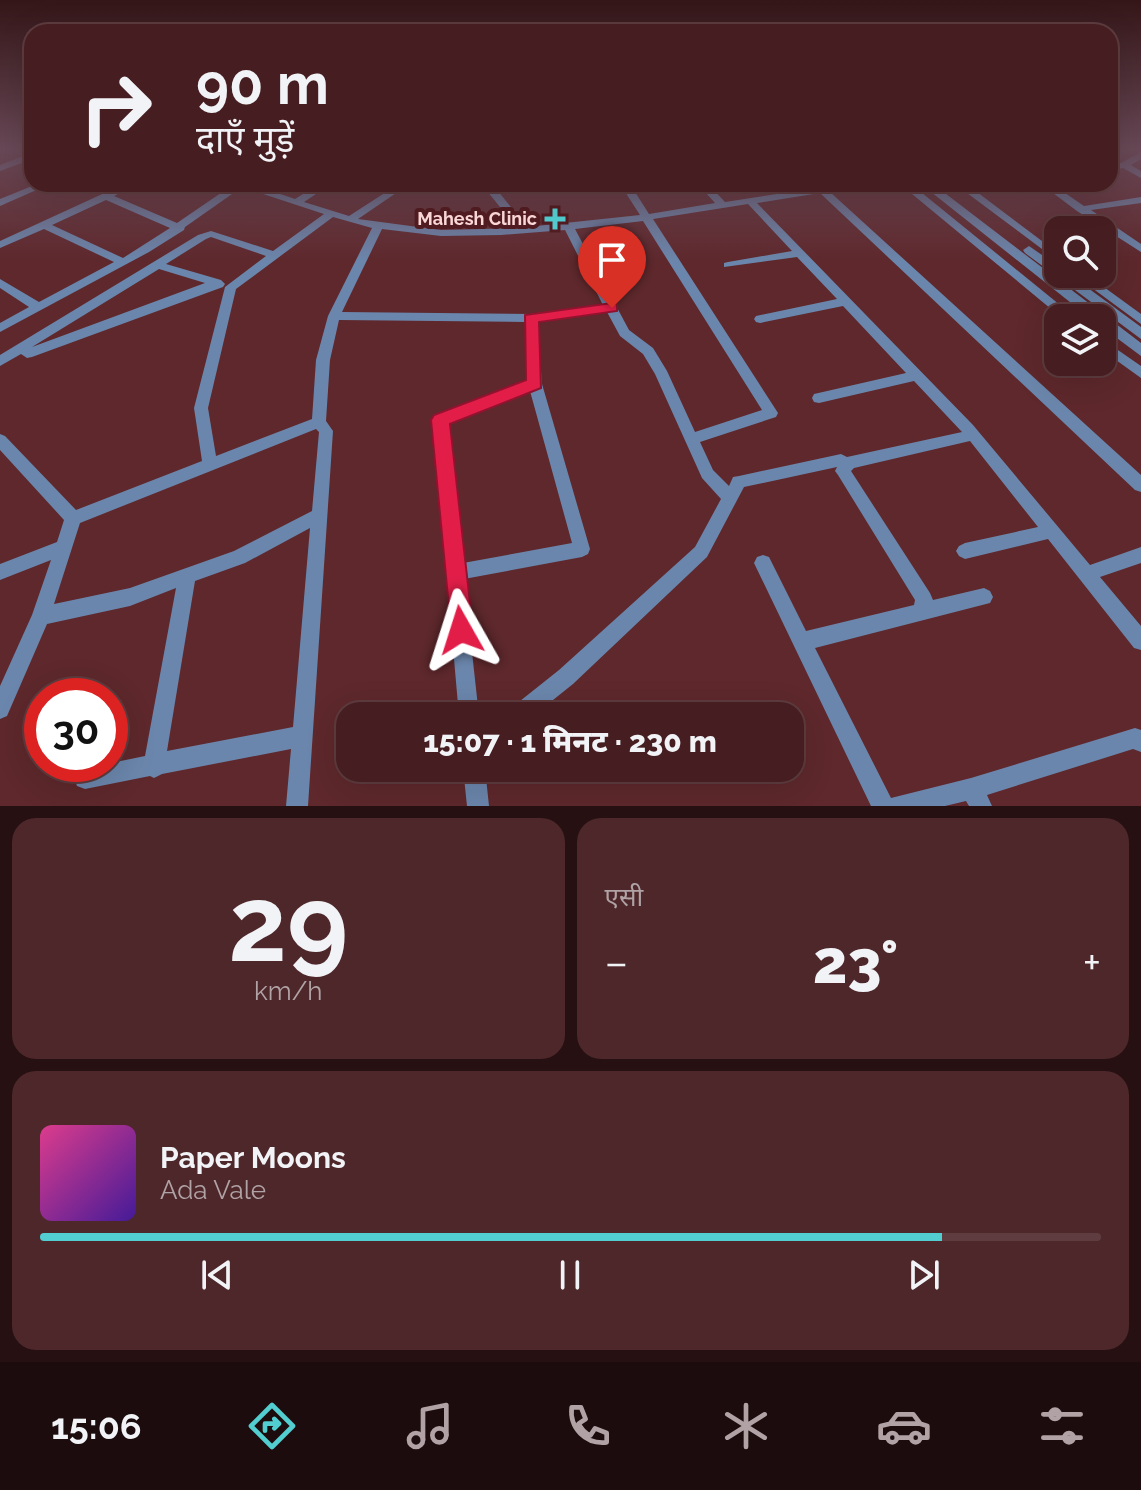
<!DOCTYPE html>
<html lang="hi">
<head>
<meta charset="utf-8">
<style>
	body { margin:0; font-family:Raleway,"Noto Sans Devanagari",sans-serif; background:#4d272a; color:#f1f3f6; height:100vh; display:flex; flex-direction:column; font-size:30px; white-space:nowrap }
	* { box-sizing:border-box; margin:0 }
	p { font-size:26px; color:#b0a2a5 }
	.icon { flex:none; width:44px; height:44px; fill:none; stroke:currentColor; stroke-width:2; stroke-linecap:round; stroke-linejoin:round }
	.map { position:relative; height:806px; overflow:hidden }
	.drawer { display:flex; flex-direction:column; gap:12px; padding:12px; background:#261012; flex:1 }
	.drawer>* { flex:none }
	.banner { position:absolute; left:24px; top:24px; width:1094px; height:168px; border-radius:24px; box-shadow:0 8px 32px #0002,0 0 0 2px #5e3c3f; background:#461e21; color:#f1f3f6; overflow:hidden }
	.tools { position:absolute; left:1044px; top:216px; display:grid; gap:16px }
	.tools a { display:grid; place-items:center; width:72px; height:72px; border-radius:16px; background:#461e21; box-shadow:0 8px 32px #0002,0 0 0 2px #5e3c3f; font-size:40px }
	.speed { position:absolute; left:24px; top:678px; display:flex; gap:16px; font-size:40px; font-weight:700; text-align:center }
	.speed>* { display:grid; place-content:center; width:104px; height:104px; border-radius:50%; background:#461e21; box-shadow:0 8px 32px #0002,0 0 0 2px #5e3c3f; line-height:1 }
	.speed .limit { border:12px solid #d22; background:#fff; color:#111 }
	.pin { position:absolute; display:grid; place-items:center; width:68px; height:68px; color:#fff; margin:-82px -34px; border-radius:50% 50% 50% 0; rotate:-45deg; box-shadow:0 0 8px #0007 }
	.pin .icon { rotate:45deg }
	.me { position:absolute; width:88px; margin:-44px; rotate:354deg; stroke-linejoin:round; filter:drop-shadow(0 0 6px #0008) }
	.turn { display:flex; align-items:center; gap:28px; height:168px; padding:0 40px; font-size:36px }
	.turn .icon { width:104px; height:104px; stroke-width:2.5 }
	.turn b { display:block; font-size:56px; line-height:68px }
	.big { font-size:60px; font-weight:800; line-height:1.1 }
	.drawer .widget { flex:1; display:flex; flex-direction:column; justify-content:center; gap:12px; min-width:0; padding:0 28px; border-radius:24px; background:#4d272a }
	.drawer .dial { align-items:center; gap:0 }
	.dial b { font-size:104px; line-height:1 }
	.song { display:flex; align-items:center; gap:24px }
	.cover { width:96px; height:96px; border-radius:12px; background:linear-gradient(135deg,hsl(330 70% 55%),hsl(260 70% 35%)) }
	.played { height:8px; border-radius:4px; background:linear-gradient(90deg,#52cdd0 85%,#5e3c3f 85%) }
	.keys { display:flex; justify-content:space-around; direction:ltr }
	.heat { display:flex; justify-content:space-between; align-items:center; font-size:44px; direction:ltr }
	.drawer .tiles { flex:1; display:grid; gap:12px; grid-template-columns:1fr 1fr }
	.widget:last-child { grid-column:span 2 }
	.trip { position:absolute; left:336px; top:702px; width:468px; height:80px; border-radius:24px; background:#461e21; box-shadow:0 8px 32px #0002,0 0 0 2px #5e3c3f; font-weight:800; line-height:80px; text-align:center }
	.menu { display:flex; height:128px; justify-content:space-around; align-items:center; background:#1c0c0d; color:#b0a2a5 }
	.menu .icon { width:56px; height:56px }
	.menu .current { color:#52cdd0 }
	.menu b { font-size:36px; color:#f1f3f6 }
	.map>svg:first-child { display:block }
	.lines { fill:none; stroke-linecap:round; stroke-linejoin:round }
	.minor { fill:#6b86ac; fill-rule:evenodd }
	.tertiary { fill:#6b86ac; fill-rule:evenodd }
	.route { fill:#e11d48; stroke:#92132f; stroke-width:2 }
	.poi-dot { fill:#52cdd0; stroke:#521d22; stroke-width:3 }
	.labels { text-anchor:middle; stroke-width:8; stroke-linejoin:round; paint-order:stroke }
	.far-poi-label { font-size:18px; font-weight:bold; fill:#fedbdb; stroke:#521d22; text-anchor:end }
</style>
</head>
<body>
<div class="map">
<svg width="1141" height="806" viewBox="0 0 1141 806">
	<rect width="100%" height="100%" fill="#5e282c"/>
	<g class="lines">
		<!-- minor -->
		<path class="minor" d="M1141,152V159L1131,165L1141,171V178L1123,168L1110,171V165L1121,163Z
			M26,155H32V159L0,171V165Z
			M37,184H50L0,206V199Z
			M124,184H137L114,196L177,223L234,184H251L295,199L319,184H331L304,202L349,216L397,185L573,184C552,194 521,191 498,191L527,227L640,215L620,184H630L649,214L715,203L698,184H708L725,202L843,184H867L862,187L830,192L1141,475V492L1135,490L820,193L757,203L973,425L1090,565L1141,547V563L1100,577L1141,626V650L1134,648L1048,539L965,559L959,556L956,551L959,546L965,543L1038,527L970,441L854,468L851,471L930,593L933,600L984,588L990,591L993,597L990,603L815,648L891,798L971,778L1135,728L1141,730V752L1133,749L987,795L992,806H969L966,801L945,806H871L754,563L757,557L763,555L769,557L806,631L914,605L915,600L838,475L835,471L837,467L744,487L707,557L573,684L533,716H507L510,709L559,670L695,547L721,499L702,478L655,374L643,354L620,336L607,312L537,321L542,384L590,549L588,554L582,557L464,579L479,716H459L433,420L435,416L528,381L525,322L339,320L330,360L326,421L333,431L308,806H286L291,749L162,774L154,778L150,776L85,789L77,786L74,778L77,770L145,756L176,588L130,606L47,624L7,716L0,719V686L32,615L51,560L0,580V564L57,542L64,520L0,450V434L5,436L76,510L202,461L194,408L225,287L266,256L211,237L206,239L166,264L221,280L225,284L223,287L32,357L27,358L21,354L0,366V355L198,235L211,231L273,251L324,214L242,187L185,227L184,230L149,252L0,332V323L29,307L0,288V279L39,302L114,262L44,229L0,248V241ZM399,191H487L517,228L441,230L358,219ZM106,200L170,228L123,258L52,225ZM748,204L792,251L728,262L724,263V267L797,257L837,299L756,316L754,319L756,322L760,323L843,306L906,373L814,394L812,398L814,402L819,403L914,381L962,432L847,457L841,454L739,476L733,477L729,486L713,470L700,442L776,417L778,413L653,219ZM333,217L372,228L328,316L316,360L312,419L216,456L208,408L236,289ZM643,221L762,410L695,432L667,371L653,348L629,330L575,229ZM382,229L441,236L501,235L565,230L603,305L531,314L342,312ZM159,269L205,283L32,347ZM530,391L572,543L463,563L447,423ZM316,429L319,432L312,511L234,551L130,588L54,604L80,523ZM310,528L293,727L167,751L195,581L245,563Z
			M900,184H911L1076,318H1062Z
			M955,184H994L973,189L1058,253V261Z
			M1041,184H1052L1084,206L1141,197V203L1091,210L1141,244V252L1077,211Z
			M1073,274H1086L1141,314V324Z
			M1102,339L1141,366V378L1102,350Z
			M463,768H485L489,806H467Z"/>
		<!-- tertiary -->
		<path class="tertiary" d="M921,184H933L1141,343V356L1102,327V318H1090Z
			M1029,246L1058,266V274H1069L1141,327V339L1025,253L1023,250Z"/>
	</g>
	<!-- sky -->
	<linearGradient id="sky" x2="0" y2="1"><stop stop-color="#341618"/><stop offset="0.57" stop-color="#684856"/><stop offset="1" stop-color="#684856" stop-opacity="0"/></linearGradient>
	<rect width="1141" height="262" fill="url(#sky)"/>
	<!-- route -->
	<path class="route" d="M612,303L617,304V311L539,322L541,388L450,424L473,630L469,639L461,642L452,639L431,420L434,415L526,380L525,315Z"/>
	<!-- markers -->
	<path class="poi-dot" d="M551 207h8v8h8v8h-8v8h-8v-8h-8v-8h8z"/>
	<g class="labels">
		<!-- far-poi labels -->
		<g class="far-poi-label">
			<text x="537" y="225">Mahesh Clinic</text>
		</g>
	</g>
</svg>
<div class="tools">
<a><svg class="icon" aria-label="search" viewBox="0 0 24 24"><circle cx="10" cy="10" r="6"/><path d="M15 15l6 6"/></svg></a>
<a><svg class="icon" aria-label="layers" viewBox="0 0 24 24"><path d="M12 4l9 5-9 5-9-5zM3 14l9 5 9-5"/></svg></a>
</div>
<div class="speed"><div class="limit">30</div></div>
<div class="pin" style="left:612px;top:308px;background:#d93025"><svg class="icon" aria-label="arrive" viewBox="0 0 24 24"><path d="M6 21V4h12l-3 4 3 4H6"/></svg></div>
<svg class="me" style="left:461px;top:630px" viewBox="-20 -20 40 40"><path d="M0-17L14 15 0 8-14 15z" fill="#e11d48" stroke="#fff" stroke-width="4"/></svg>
<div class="trip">15:07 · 1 मिनट · 230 m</div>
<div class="banner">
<div class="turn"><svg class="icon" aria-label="right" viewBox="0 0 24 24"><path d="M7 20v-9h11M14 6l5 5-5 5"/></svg><div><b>90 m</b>दाएँ मुड़ें</div></div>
</div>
</div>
<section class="drawer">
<div class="tiles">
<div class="widget dial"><b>29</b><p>km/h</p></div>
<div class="widget"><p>एसी</p>
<div class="heat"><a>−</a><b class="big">23°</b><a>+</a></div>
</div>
<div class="widget">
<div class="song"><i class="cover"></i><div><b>Paper Moons</b><p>Ada Vale</p></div></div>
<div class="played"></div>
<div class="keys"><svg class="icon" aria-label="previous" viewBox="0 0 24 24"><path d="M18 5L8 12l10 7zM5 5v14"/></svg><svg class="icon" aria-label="pause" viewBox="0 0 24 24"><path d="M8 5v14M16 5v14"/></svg><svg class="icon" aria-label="next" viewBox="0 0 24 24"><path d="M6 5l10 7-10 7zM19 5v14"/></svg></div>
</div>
</div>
</section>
<nav class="menu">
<b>15:06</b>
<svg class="icon current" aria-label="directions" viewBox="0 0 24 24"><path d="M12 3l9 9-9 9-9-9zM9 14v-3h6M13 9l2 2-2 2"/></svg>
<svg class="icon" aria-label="music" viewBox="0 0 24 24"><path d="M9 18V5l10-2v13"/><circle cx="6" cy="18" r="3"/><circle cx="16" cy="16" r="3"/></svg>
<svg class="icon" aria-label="phone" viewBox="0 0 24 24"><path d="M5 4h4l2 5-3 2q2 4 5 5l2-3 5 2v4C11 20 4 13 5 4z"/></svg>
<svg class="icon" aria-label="climate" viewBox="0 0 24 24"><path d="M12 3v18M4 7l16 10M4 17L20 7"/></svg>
<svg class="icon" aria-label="car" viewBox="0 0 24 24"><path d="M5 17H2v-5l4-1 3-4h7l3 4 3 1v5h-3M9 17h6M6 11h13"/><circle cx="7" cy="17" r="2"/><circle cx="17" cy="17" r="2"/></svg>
<svg class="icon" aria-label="filters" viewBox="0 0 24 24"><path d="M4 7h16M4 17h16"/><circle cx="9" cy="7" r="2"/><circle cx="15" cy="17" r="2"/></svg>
</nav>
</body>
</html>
